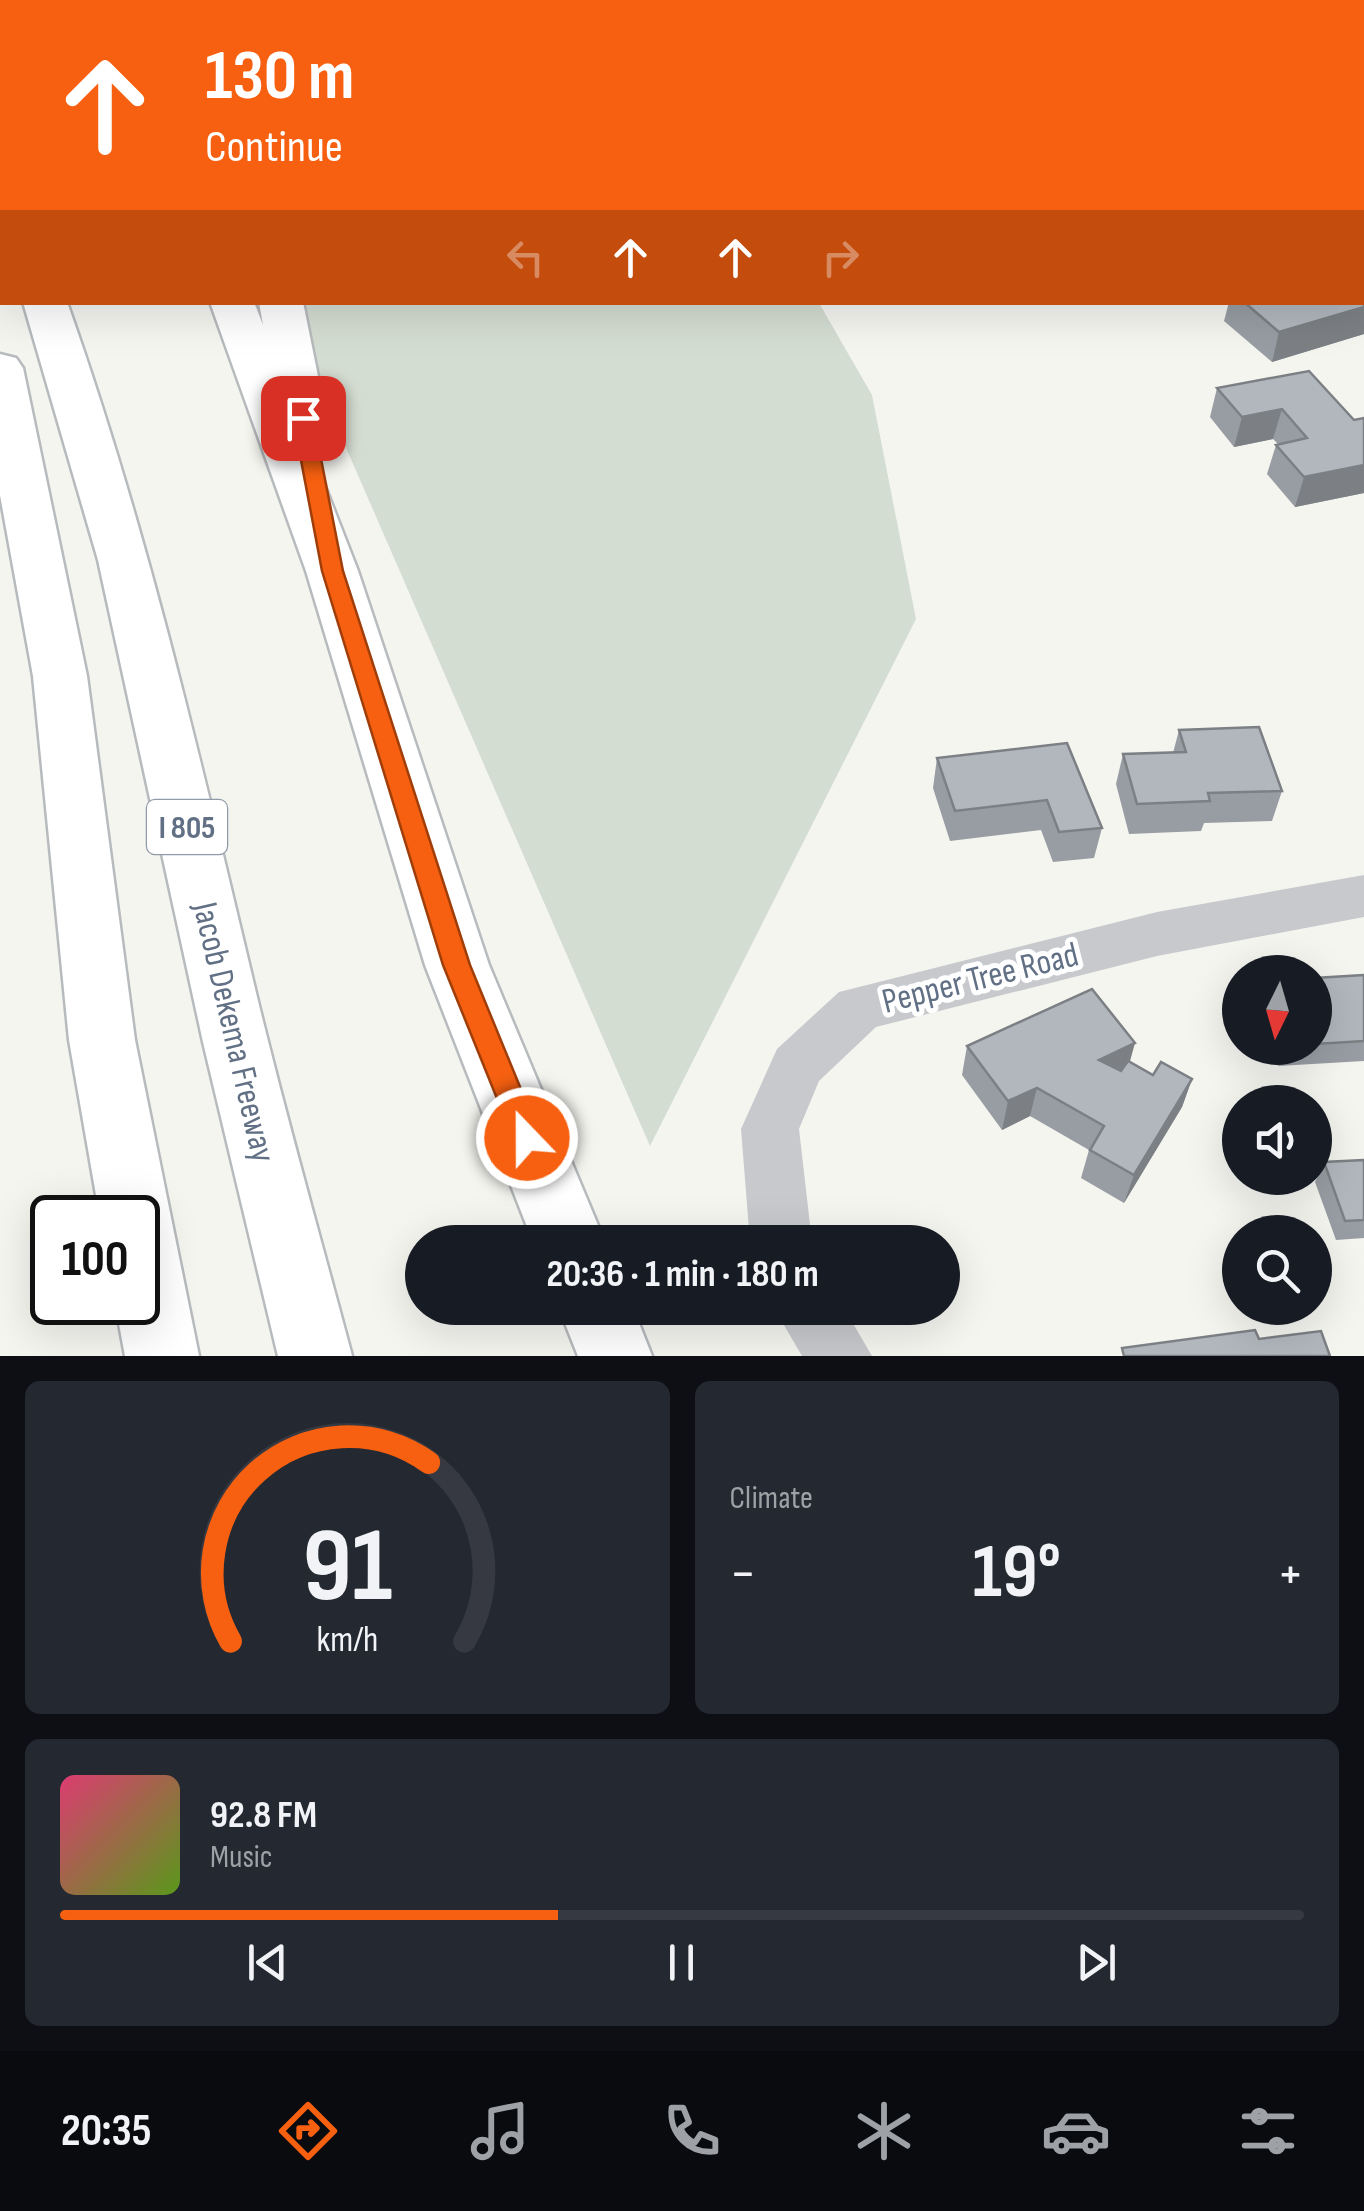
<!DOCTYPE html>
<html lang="en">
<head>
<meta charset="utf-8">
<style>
	body { margin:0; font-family:"Sofia Sans Condensed",sans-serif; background:#242831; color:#f1f3f6; height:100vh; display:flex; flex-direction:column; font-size:38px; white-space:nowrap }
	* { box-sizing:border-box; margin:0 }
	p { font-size:32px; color:#9ea1a6 }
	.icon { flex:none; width:55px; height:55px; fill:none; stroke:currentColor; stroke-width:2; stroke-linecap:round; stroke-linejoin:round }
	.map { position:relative; height:1356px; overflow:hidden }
	.details { display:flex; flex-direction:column; gap:25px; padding:25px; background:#0d0f14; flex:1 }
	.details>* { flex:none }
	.guide { position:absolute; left:0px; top:0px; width:1365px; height:305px; box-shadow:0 10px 40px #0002; background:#f66010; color:#fff; overflow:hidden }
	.needle { width:65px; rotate:185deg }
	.controls { position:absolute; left:1222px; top:955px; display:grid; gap:20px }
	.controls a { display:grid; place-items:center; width:110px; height:110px; border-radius:50%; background:#171b24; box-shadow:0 10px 40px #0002; font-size:50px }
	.speed { position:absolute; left:30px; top:1195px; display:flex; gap:20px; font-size:50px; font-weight:700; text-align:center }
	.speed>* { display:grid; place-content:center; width:130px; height:130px; border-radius:50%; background:#171b24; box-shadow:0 10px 40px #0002; line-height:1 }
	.speed .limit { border:5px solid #111; border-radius:15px; background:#fff; color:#111 }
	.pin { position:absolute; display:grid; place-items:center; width:85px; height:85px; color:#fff; margin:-42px; border-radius:20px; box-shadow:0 5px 15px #0006 }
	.me { position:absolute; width:110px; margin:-55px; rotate:338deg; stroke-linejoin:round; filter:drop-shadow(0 0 8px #0008) }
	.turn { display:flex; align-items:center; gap:35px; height:210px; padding:0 40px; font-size:45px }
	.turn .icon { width:130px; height:130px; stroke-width:2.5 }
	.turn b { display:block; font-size:70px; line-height:85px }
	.lanes { display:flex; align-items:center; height:95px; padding:0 40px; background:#0003; justify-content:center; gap:50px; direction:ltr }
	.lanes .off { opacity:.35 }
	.big { font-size:75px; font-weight:700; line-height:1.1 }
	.details .widget { flex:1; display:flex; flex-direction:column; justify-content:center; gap:15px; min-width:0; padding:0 35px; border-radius:15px; background:#242831 }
	.details .dial { align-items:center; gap:0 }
	.dial svg { height:260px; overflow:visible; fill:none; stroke:#363941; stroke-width:7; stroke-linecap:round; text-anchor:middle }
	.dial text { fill:#f1f3f6; stroke:none }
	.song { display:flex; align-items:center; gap:30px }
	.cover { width:120px; height:120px; border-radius:15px; background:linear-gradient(135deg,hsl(340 70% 55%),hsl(90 70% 35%)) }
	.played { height:10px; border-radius:5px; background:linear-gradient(90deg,#f66010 40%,#363941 40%) }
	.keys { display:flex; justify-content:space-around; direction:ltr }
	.heat { display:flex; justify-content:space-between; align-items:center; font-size:55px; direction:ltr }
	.details .tiles { flex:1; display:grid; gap:25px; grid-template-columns:1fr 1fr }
	.widget:last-child { grid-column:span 2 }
	.trip { position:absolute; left:405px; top:1225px; width:555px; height:100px; border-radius:50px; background:#171b24; box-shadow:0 10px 40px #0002; font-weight:700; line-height:100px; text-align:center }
	.dock { display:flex; height:160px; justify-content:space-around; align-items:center; background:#090b0e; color:#9ea1a6 }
	.dock .icon { width:70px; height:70px }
	.dock .selected { color:#f66010 }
	.dock b { font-size:45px; color:#f1f3f6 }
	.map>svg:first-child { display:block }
	.green { fill:#d4ddd1 }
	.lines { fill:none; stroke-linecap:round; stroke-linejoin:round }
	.highway-casing { stroke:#b8bbbe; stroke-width:5 }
	.minor { fill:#c7c9cd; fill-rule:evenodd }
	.highway { fill:#fff; fill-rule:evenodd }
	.wall { fill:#989da3 }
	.shaded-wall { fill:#7c8084 }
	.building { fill:#b1b7bd; stroke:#7c8084; stroke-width:2.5 }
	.route { fill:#f66010; stroke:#a03e0a; stroke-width:2.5 }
	.labels { text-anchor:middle; stroke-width:10; stroke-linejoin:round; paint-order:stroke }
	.shield { fill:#fff; stroke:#909baa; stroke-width:2.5 }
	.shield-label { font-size:32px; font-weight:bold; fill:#617085 }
	.street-label { font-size:35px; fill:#617085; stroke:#fff }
</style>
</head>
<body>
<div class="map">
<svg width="1364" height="1356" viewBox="0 0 1364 1356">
	<rect width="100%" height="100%" fill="#f5f5f0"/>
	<!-- green -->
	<path class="green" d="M137,0H638L639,2H138Z
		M283,303H819L872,395L916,619L650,1146Z"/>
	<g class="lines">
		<!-- highway casing -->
		<g class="highway-casing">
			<path id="highway" d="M44,0H80L82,2H46Z
				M0,163L2,164V194H0Z
				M23,302H67C148,530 201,763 257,997C286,1117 320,1236 352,1356H278L203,1042L98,560Z
				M210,302H254L263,325L259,302H303L327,421L320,431L305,435L358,571L489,965L605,1242H533L425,965L306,571Z
				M0,354L16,358L23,368L87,676L135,1040L199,1356H125L115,1302H138V1218H100L69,1040L33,676L0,495Z
				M559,1308H633L652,1356H578Z"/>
		</g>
		<!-- minor -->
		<path class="minor" d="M646,0H676L677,2H647Z
			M1254,0H1288L1289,2H1256Z
			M1362,55H1364V76L1362,75Z
			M1364,875V917L1157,956L876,1027L819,1081L799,1129L812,1242H750L741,1129L777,1049L839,992L1157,912Z
			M774,1308H844L872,1356H802Z"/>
		<!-- highway -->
		<use href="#highway" class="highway"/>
	</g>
	<!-- wall -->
	<path class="wall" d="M1134,0H1223V2H1133Z
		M1364,289V334L1272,362L1224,321L1229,302H1362Z
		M1217,388L1354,420L1364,418V493L1295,507L1267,474L1276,445L1278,444L1273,439L1234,447L1210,417Z
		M1179,730L1282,791L1272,821L1204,823L1201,831L1129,834L1116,784L1123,754L1173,753Z
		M1067,743L1102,828L1094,858L1053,862L1041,830L950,841L933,788L937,758Z
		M1364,975V1061L1278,1066L1271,1048H1315V978Z
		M967,1046L1129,1062L1153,1075L1192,1079L1182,1107L1124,1203L1081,1178L1089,1150L1030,1116L1002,1130L962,1075Z
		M1364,1160V1238L1336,1240L1315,1182L1324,1162Z"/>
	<!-- shaded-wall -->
	<path class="shaded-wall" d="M1364,167V194H1362V168Z
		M1364,307V334L1272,362L1279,332Z
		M1282,409L1273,439L1234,447L1242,417Z
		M1364,465V493L1295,507L1304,477Z
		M1135,1043L1127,1072L1091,1089L1099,1060Z
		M1192,1079L1182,1107L1124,1203L1134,1175Z
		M1037,1088L1030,1116L1002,1130L1008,1101Z"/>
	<!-- building -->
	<path class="building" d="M917,0H964L969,2H912Z
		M1149,0H1202L1208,2H1155Z
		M1362,118L1364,119V167L1362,168Z
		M1362,288L1364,289V307L1279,332L1244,302H1362Z
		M1309,371L1354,420L1364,418V465L1304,477L1276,445L1307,438L1282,409L1242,417L1217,388Z
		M1259,727L1282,791L1208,793L1210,801L1137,804L1123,754L1186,752L1179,730Z
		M1067,743L1102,828L1059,832L1047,800L955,811L937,758Z
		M1312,970L1313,972H1259Z
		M1364,975V1041L1315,1044V978Z
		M1092,989L1135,1043L1099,1060L1121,1071L1128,1061L1153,1075L1161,1062L1192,1079L1134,1175L1090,1150L1104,1126L1037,1088L1008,1101L967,1046Z
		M1364,1160V1220L1345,1221L1324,1162Z
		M1255,1330L1259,1339L1321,1331L1330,1356H1124L1122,1348Z"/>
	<!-- route -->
	<path class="route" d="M303,412L313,418L343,571L470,965L541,1138L537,1147L527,1151L517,1147L513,1138L443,965L322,571L293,418Z"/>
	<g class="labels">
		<!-- shield labels -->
		<rect class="shield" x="147" y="800" width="80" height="54" rx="8"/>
		<g class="shield-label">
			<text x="187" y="838">I 805</text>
		</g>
		<!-- street labels -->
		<g class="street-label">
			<text transform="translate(980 977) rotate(-14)" y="12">Pepper Tree Road</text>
			<text transform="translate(235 1032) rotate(77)" y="12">Jacob Dekema Freeway</text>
		</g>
	</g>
</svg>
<div class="controls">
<a><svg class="needle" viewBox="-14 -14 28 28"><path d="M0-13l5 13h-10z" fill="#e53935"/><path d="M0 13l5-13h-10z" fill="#9ea1a6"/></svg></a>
<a><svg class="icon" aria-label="sound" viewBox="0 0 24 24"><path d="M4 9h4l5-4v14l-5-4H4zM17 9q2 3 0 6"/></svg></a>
<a><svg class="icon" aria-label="search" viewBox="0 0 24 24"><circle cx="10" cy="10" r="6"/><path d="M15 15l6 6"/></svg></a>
</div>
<div class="speed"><div class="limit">100</div></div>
<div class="pin" style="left:303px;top:418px;background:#d93025"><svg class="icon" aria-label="arrive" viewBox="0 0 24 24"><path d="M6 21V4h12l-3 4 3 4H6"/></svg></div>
<svg class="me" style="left:527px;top:1138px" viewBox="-20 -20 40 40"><circle r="17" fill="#f66010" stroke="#fff" stroke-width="3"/><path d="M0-11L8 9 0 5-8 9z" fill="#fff"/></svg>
<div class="trip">20:36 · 1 min · 180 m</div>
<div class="guide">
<div class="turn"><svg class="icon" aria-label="ahead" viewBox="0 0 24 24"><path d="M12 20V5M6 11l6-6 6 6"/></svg><div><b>130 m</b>Continue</div></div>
<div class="lanes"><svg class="icon off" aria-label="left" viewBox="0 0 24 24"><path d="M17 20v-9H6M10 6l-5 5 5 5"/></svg><svg class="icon" aria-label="ahead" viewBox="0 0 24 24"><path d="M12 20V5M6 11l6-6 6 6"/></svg><svg class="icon" aria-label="ahead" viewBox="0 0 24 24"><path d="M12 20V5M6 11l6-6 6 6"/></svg><svg class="icon off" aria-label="right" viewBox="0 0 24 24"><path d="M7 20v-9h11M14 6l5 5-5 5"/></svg></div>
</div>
</div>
<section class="details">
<div class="tiles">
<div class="widget dial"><svg viewBox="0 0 100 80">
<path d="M14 69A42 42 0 1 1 86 69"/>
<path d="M14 69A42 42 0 0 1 75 14" stroke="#f66010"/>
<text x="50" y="56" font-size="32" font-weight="700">91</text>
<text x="50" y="72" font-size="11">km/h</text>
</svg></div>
<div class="widget"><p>Climate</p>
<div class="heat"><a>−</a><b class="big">19°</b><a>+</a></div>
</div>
<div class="widget">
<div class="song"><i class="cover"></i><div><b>92.8 FM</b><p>Music</p></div></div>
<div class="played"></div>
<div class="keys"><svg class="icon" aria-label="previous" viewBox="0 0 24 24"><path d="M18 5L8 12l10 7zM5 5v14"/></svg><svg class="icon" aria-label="pause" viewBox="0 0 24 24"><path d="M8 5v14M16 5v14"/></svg><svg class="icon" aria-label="next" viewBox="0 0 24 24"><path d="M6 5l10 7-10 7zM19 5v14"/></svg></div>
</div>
</div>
</section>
<nav class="dock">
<b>20:35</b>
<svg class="icon selected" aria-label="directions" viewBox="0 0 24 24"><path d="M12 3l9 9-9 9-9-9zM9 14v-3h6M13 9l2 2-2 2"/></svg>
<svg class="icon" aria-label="music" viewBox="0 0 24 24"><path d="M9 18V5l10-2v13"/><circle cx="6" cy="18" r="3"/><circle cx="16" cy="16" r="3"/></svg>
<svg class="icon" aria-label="phone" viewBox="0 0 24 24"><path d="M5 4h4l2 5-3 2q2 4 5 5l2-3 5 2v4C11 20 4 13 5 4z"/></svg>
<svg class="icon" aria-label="climate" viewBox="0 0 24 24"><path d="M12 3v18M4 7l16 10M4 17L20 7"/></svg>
<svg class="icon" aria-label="car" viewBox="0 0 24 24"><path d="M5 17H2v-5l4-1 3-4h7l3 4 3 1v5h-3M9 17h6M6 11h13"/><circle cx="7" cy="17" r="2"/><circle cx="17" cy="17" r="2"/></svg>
<svg class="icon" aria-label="filters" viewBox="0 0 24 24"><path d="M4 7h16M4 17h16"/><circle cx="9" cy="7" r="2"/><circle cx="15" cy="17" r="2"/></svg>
</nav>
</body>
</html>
